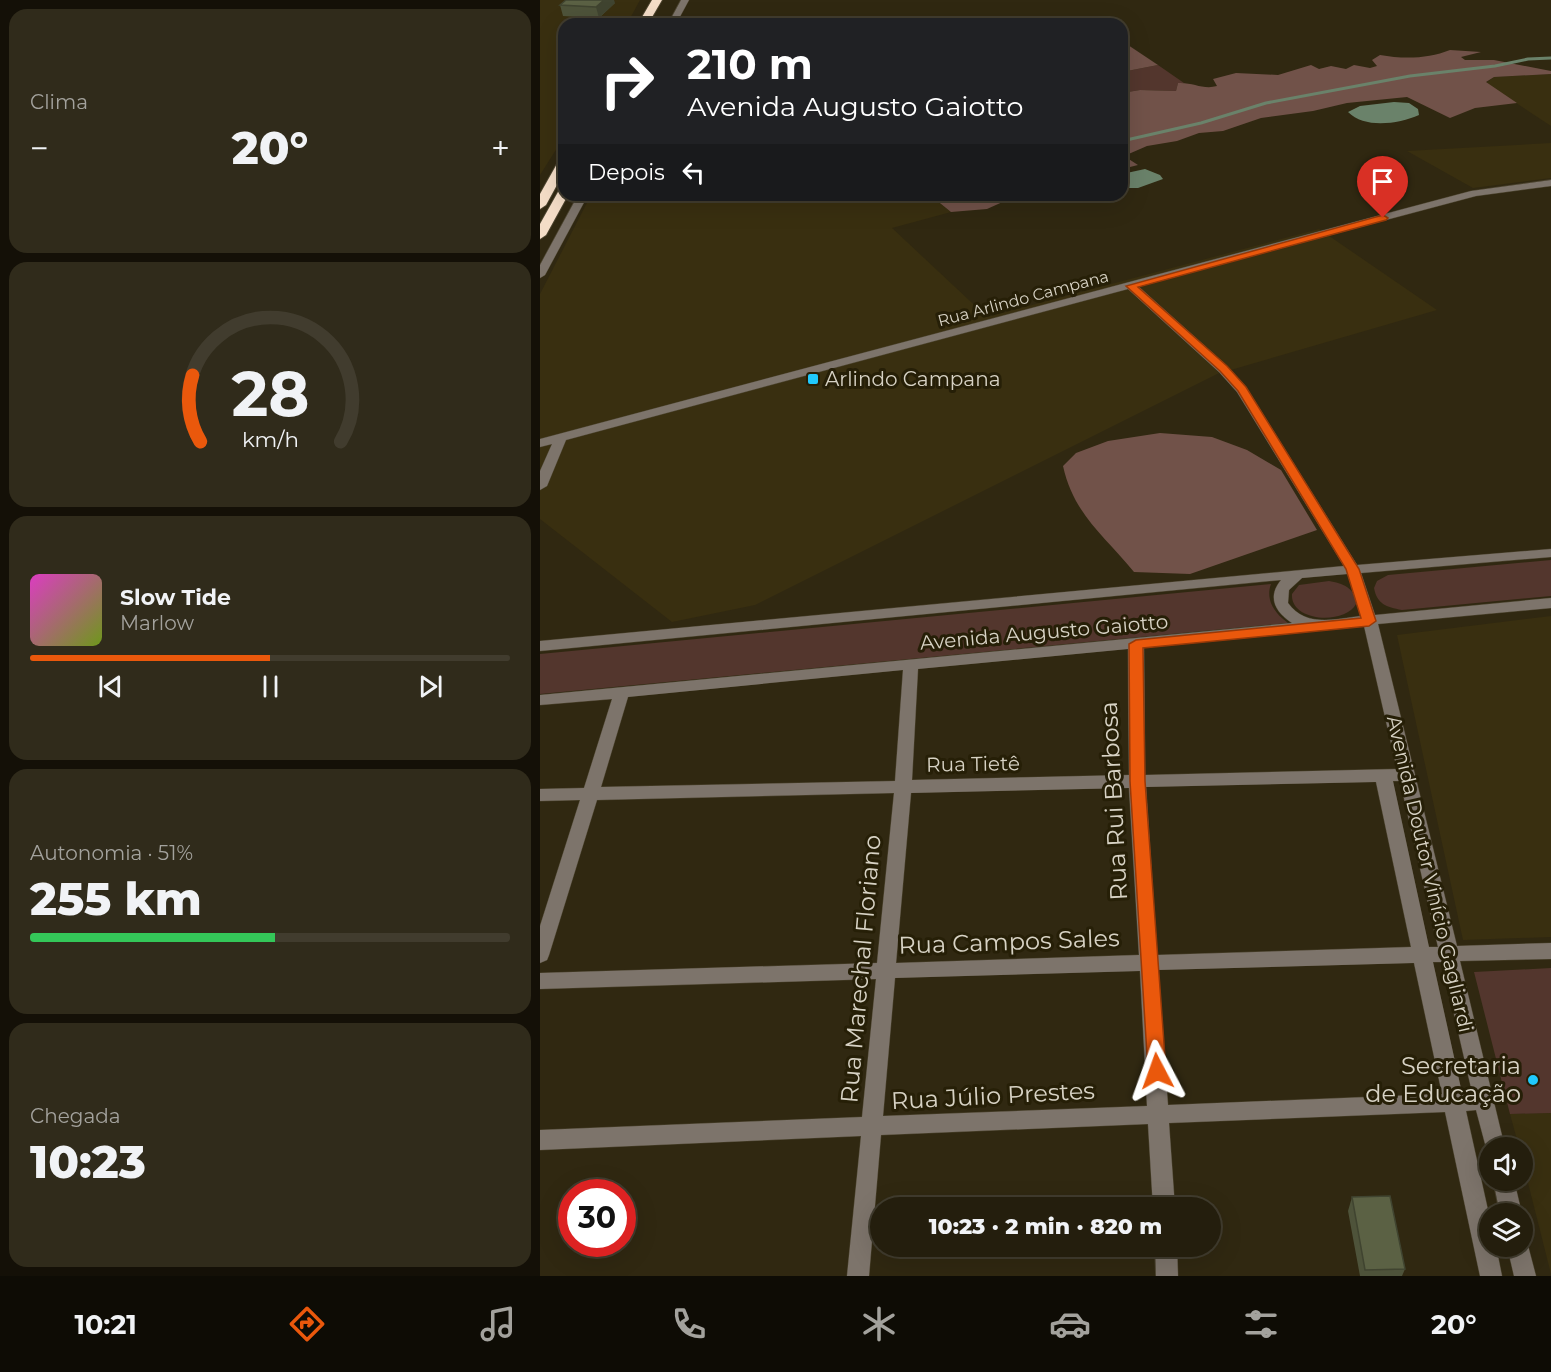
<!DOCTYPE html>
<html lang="pt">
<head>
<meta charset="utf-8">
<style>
	body { margin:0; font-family:Montserrat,sans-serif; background:#302b1b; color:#f1f3f6; height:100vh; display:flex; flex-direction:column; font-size:22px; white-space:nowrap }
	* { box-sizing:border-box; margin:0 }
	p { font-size:20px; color:#a3a29d }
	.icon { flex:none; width:33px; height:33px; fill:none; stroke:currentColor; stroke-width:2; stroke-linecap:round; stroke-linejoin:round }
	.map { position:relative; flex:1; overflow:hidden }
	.side { display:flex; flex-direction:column; gap:9px; padding:9px; background:#141007; width:540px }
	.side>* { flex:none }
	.guide { position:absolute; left:18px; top:18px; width:570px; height:183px; border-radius:18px; box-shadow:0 6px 24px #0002,0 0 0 2px #413c2e; background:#202124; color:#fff; overflow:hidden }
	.controls { position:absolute; left:939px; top:1137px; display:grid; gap:12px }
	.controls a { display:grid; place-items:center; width:54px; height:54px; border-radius:50%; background:#241e0d; box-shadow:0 6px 24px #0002,0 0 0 2px #413c2e; font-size:30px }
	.speed { position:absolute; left:18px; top:1179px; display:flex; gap:12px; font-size:30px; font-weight:700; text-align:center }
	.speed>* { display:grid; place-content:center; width:78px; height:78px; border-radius:50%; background:#241e0d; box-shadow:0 6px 24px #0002,0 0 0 2px #413c2e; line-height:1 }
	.speed .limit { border:9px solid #d22; background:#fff; color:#111 }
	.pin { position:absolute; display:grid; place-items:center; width:51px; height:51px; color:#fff; margin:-62px -26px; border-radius:50% 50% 50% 0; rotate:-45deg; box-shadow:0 0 6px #0007 }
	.pin .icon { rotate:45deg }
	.me { position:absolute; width:66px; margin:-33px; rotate:356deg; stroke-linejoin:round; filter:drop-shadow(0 0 4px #0008) }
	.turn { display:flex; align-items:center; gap:21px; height:126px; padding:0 30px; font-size:27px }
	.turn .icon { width:78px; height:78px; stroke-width:2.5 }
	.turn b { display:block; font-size:42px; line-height:51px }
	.then { display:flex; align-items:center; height:57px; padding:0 30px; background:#0003; gap:12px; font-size:22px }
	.big { font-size:45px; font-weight:800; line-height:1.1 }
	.side .tile { flex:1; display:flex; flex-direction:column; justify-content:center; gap:9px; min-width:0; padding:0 21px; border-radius:18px; background:#302b1b }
	.side .dial { align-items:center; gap:0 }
	.dial svg { height:156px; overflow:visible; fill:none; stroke:#413c2e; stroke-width:7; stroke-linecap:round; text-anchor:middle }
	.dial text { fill:#f1f3f6; stroke:none }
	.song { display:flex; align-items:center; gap:18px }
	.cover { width:72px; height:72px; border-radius:9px; background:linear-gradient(135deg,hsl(310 70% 55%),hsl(80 70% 35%)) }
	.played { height:6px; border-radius:3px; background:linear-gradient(90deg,#ea580c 50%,#413c2e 50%) }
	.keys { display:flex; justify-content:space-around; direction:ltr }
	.heat { display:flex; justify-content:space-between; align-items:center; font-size:33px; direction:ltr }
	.charge { height:9px; border-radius:4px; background:linear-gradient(90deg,#34c759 51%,#413c2e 0) }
	.trip { position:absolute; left:330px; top:1197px; width:351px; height:60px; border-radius:30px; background:#241e0d; box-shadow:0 6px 24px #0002,0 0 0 2px #413c2e; font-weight:800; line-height:60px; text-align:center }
	.dock { display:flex; height:96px; justify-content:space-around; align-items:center; background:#0e0c05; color:#a3a29d }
	.dock .icon { width:42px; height:42px }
	.dock .active { color:#ea580c }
	.dock b { font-size:27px; color:#f1f3f6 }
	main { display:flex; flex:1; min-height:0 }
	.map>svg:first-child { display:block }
	.built { fill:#392f10 }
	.green { fill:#53362d }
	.forest { fill:#715249 }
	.water { fill:#6a826a }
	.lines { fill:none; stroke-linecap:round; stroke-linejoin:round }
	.stream { stroke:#6a826a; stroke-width:3 }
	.minor-casing { stroke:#4b432e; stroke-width:1 }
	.highway-casing { stroke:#4b432e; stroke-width:2 }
	.minor { fill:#7d746b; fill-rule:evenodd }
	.highway { fill:#f4ddc7; fill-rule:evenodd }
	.wall { fill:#4e533a }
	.shaded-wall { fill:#404430 }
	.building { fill:#5b6144; stroke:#404430; stroke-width:1.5 }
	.route { fill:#ea580c; stroke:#983908; stroke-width:1.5 }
	.poi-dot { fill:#20c9fd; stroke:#261f07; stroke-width:2 }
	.labels { text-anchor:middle; stroke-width:6; stroke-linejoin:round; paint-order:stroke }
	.far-street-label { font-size:16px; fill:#d7d2c4; stroke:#261f07 }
	.poi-label { font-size:20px; fill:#d7d2c4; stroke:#261f07; text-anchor:start }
	.street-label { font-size:20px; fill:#d7d2c4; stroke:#261f07 }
	.near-street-label { font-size:24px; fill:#d7d2c4; stroke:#261f07 }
	.near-poi-label { font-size:24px; fill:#d7d2c4; stroke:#261f07; text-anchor:end }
</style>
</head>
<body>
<main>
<section class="side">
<div class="tile"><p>Clima</p>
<div class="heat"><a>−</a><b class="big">20°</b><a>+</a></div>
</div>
<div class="tile dial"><svg viewBox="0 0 100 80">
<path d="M14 69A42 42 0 1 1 86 69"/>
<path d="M14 69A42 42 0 0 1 10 35" stroke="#ea580c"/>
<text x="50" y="56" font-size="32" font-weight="700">28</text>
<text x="50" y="72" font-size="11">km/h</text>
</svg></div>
<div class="tile">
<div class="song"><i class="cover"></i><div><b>Slow Tide</b><p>Marlow</p></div></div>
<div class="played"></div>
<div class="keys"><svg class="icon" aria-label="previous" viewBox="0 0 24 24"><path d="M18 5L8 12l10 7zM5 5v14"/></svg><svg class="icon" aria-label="pause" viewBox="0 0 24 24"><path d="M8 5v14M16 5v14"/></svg><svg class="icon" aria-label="next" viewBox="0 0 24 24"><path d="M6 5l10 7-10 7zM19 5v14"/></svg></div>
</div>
<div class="tile"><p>Autonomia · 51%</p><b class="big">255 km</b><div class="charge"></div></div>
<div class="tile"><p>Chegada</p><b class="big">10:23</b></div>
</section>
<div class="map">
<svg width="1011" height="1276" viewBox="0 0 1011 1276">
	<rect width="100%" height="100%" fill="#302811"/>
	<!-- built -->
	<path class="built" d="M0,0H100L87,24H24V137L0,175Z
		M1011,74V126L946,83L954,77Z
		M1011,143V178L933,188L867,151Z
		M51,195H390L411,212L352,228L447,317L779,229L897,310L677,374L215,605L132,622L0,519V294Z
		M1011,616V937L923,940L857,635Z
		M1011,1113V1274L983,1163L982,1148L979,1147L970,1114Z"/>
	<!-- green -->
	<path class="green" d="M618,65L644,83H638L636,91L600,90L582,93V72Z
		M1011,560V596L862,610C846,607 837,604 834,588L837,581L848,575Z
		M789,581C802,583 816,588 816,604C805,625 750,622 752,594L759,585Z
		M731,584C725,600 735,614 748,623L0,694V654Z
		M1011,968V1113L970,1114L934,972Z"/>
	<!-- forest -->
	<path class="forest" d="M582,41L618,65L582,72Z
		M910,50L941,52L921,57L925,60H954L1011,71V74L954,77L946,82L977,103L935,108L910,118L867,97L807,103L773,111L721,118L683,131L659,133L637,141L607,146L584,156L598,165L582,169V93L600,90L636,91L638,83C653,82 663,90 677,86L673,79L696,73L738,75L771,65L779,69L791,66L806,69L814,65L830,68L837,66L832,60L840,55C863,59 888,59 910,50Z
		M390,195H463L467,200L447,209L411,212Z
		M620,433L672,437L707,450L741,470L777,530L650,574L594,572C564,535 534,515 523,466L536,453L568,441Z"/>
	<!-- water -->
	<path class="water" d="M854,102L869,103L878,109L879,115C858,124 825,129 808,112L820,106Z
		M605,169L620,175L623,179L598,188H582V174Z"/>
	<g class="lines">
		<!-- stream -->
		<path class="stream" d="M582,141L661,123L726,103L870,76L955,66L988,59L1011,58"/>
		<!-- minor casing -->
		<g class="minor-casing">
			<path id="minor" d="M141,0H149L136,24H128Z
				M1011,180V186L936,196L598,286L687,366L706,387L817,565L1011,549V557L821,573L835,615L1011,598V608L838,624L917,946L1011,943V959L920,961L965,1148H950V1155H948L936,1110L926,1111L950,1219V1246H956L962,1276H940L905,1112L629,1123L635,1208H613L608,1124L341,1135L329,1276H307L321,1136L0,1150V1130L322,1117L336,979L0,989V973L337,963L354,793L57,800L9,955L7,960L0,963V926L40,800L0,801V789L44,788L72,699L0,705V695L752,623C735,612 727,597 741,580L0,651V641L804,566L697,392L679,372L588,289L26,440L7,486L0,490V471L12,444L0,447V439L931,191ZM808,574L821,616C795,619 766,628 748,603L749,590L762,578ZM824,626L857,769L605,775L604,647ZM588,649L589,775L372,780L378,669ZM363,670L355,781L61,787L88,697ZM853,781H860L898,947H889ZM836,782L871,947L617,955L606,787ZM589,788L599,955L356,963L371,793ZM893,962H902L932,1092L922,1093ZM874,963L902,1094L628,1105L618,970ZM600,971L607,1106L343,1116L355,978Z
				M38,195H48L5,275L0,278V265Z
				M953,1180H974L982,1214H960Z
				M982,1237L986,1238L996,1276H974L967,1246H982Z
				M615,1246H637L638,1276H616Z"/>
		</g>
		<!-- highway casing -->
		<g class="highway-casing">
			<path id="highway" d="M112,0H122L108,24H98Z
				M24,159V172L6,205L0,209V194L18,162Z
				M24,188V195H28L6,235L0,239V224L18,192Z"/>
		</g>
		<!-- minor -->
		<use href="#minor" class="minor"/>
		<!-- highway -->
		<use href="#highway" class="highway"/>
	</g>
	<!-- wall -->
	<path class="wall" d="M75,3L59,18L23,16L20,5Z
		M812,1197L865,1269L862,1276H820L808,1211Z"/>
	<!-- shaded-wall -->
	<path class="shaded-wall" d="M64,0H74L75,3L59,18L56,7Z"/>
	<!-- building -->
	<path class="building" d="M26,0H64L56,7L20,5Z
		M850,1196L865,1269L825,1270L812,1197Z"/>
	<!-- route -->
	<path class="route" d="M843,215L848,218L846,220L598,287L687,366L706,387L819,569L836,621L829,626L603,648L605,781L626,1071L623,1076L617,1079L611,1076L608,1071L590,781L589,644L596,640L821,618L806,569L698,391L680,371L586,286Z"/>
	<!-- markers -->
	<g class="poi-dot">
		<rect x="267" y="373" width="12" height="12" rx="3"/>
		<circle cx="993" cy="1080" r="6"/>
	</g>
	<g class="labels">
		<!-- far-street labels -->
		<g class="far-street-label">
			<text transform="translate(483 298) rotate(-15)" y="6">Rua Arlindo Campana</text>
		</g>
		<!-- poi labels -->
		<g class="poi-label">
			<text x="285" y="386">Arlindo Campana</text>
		</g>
		<!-- street labels -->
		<g class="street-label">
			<text transform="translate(504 632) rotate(-5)" y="7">Avenida Augusto Gaiotto</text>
			<text transform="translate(433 764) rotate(-1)" y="7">Rua Tietê</text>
			<text transform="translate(890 874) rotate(77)" y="7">Avenida Doutor Vinício Gagliardi</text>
		</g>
		<!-- near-street labels -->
		<g class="near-street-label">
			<text transform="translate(574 801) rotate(-93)" y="8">Rua Rui Barbosa</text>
			<text transform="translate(469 942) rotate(-2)" y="8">Rua Campos Sales</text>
			<text transform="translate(321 969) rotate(-85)" y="8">Rua Marechal Floriano</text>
			<text transform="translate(453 1096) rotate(-3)" y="8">Rua Júlio Prestes</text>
		</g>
		<!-- near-poi labels -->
		<g class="near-poi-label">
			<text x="981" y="1074">Secretaria<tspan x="981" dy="28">de Educação</tspan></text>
		</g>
	</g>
</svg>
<div class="controls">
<a><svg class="icon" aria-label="sound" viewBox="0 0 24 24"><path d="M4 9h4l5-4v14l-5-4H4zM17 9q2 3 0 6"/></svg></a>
<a><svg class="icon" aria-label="layers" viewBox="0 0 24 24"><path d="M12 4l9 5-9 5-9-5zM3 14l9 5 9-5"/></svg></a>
</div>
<div class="speed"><div class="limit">30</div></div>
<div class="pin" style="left:843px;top:218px;background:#d93025"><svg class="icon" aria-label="arrive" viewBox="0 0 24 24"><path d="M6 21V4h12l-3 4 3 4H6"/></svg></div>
<svg class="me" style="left:617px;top:1071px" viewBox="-20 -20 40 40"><path d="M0-17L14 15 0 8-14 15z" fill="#ea580c" stroke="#fff" stroke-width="4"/></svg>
<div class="trip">10:23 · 2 min · 820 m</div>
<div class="guide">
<div class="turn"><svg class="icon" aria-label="right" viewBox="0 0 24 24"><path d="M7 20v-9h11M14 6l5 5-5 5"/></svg><div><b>210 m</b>Avenida Augusto Gaiotto</div></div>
<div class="then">Depois<svg class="icon" aria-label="left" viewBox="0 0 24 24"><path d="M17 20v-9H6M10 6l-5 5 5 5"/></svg></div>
</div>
</div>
</main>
<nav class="dock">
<b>10:21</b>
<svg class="icon active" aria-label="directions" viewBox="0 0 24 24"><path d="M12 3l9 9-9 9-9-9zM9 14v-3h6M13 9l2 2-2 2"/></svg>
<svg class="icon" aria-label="music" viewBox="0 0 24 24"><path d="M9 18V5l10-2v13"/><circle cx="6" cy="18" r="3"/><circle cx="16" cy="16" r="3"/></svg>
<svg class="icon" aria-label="phone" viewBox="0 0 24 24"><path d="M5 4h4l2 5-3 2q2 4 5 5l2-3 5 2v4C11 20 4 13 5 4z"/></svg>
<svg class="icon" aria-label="climate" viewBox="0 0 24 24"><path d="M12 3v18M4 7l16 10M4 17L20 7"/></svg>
<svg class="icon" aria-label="car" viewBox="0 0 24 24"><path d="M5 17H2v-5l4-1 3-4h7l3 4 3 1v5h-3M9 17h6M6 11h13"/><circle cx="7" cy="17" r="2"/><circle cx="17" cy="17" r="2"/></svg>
<svg class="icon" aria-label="filters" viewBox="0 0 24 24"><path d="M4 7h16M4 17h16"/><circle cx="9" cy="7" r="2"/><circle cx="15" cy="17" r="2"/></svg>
<b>20°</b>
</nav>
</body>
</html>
